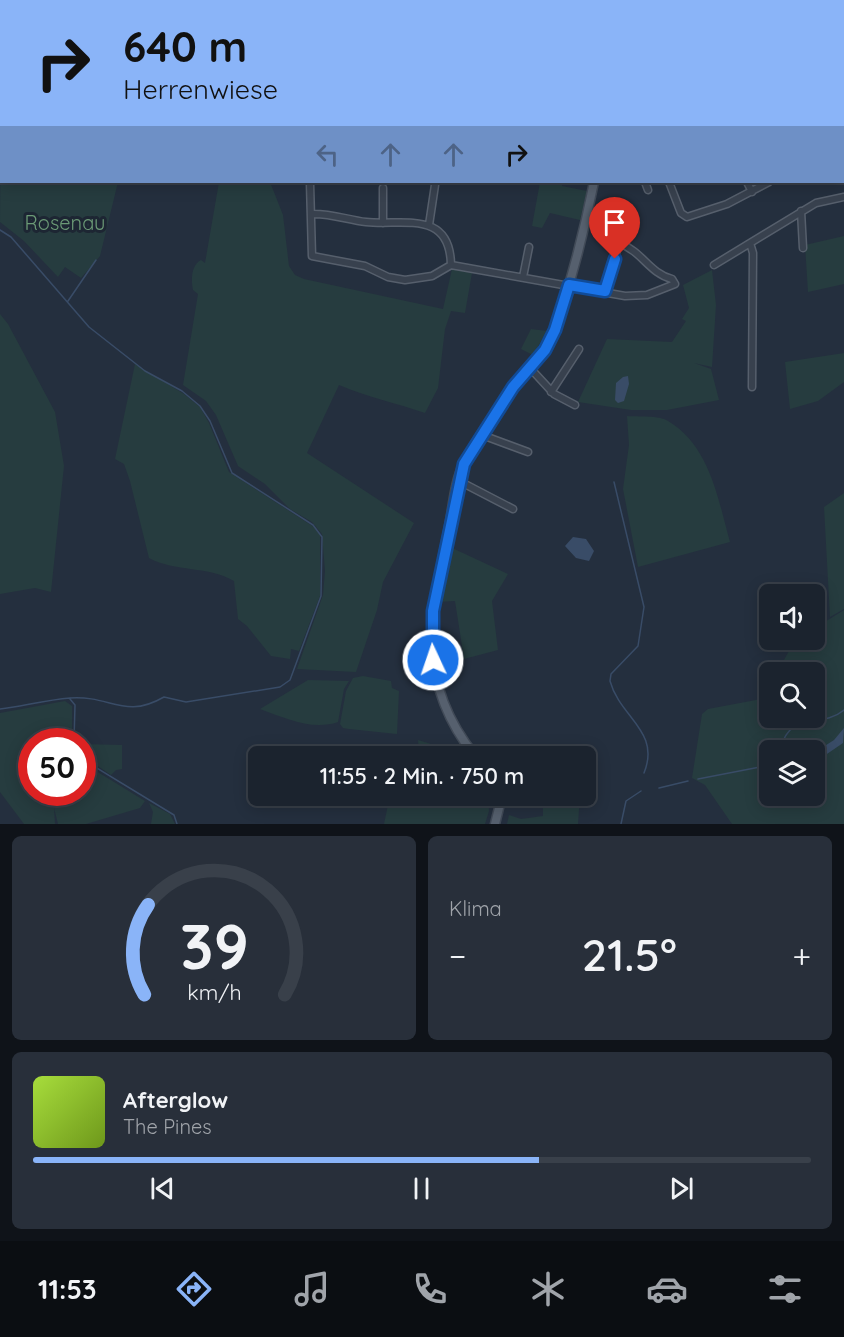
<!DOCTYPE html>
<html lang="de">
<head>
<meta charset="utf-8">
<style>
	body { margin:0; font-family:Quicksand,sans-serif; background:#282f3a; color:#f1f3f6; height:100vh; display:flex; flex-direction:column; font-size:22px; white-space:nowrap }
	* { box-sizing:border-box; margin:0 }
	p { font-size:20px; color:#a0a4aa }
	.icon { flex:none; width:33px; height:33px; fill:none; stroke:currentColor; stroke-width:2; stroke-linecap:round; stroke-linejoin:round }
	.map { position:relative; height:824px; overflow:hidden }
	.panel { display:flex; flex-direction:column; gap:12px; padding:12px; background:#0f1319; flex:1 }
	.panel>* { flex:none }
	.hud { position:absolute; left:0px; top:0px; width:844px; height:183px; box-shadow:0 3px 15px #0003,0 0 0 2px #39404a; background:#8ab4f8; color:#111; overflow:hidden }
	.controls { position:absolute; left:759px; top:584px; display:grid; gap:12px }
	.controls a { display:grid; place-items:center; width:66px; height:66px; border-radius:9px; background:#1b232e; box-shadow:0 3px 15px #0003,0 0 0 2px #39404a; font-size:30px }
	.speed { position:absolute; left:18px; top:728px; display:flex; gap:12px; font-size:30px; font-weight:700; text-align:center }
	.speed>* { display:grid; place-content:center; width:78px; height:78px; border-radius:50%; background:#1b232e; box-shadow:0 3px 15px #0003,0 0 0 2px #39404a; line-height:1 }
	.speed .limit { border:9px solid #d22; background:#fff; color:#111 }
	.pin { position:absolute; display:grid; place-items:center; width:51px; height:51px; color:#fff; margin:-62px -26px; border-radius:50% 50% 50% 0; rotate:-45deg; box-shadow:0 0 6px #0007 }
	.pin .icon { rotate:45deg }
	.me { position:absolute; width:66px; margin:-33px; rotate:357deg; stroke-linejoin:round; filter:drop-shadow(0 0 4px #0008) }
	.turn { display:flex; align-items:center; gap:21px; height:126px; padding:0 24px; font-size:27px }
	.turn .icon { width:78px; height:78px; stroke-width:2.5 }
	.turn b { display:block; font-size:42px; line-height:51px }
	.lanes { display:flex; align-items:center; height:57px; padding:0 24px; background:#0003; justify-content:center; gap:30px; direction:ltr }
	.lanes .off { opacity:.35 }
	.big { font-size:45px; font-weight:600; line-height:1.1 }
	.panel .card { flex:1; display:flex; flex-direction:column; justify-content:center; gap:9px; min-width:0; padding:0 21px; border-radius:9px; background:#282f3a }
	.panel .dial { align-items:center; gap:0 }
	.dial svg { height:156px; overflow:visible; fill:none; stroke:#39404a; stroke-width:7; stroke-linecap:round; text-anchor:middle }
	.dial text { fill:#f1f3f6; stroke:none }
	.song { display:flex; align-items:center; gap:18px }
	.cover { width:72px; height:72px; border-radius:9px; background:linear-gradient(135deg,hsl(80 70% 55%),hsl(80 70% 35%)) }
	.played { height:6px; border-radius:3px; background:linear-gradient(90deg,#8ab4f8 65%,#39404a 65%) }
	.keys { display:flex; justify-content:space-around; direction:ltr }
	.heat { display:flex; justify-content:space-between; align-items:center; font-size:33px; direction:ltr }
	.panel .tiles { flex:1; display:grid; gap:12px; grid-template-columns:1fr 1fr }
	.card:last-child { grid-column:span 2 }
	.trip { position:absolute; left:248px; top:746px; width:348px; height:60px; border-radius:9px; background:#1b232e; box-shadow:0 3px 15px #0003,0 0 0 2px #39404a; font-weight:600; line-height:60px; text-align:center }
	.menu { display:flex; height:96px; justify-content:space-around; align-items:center; background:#0b0e12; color:#a0a4aa }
	.menu .icon { width:42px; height:42px }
	.menu .selected { color:#8ab4f8 }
	.menu b { font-size:27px; color:#f1f3f6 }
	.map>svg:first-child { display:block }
	.green { fill:#263c3f; fill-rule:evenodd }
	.water { fill:#394c67 }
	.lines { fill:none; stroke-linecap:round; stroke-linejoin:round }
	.stream { stroke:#394c67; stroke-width:1.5 }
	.minor-casing { stroke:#565f6c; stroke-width:9 }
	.major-casing { stroke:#414a57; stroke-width:11 }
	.minor { stroke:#38414e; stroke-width:6 }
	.major { stroke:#56606e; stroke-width:8 }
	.route-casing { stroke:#114b97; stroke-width:15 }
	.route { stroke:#1a73e8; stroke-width:10 }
	.labels { text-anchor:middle; stroke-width:6; stroke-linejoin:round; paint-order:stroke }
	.park-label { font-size:20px; fill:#6b9a76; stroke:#1d2633 }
</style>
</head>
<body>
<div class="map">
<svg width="844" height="824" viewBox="0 0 844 824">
	<rect width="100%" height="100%" fill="#242f3e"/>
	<!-- green -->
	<path class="green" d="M1,88L2,182H118L100,256L81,278L65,267L58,277L24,241L0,222Z
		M219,182H270L283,215L289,266L295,275L304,279L443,309L452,269L472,273L465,313L451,311L445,329L438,388L425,413C396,403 367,397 339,385L307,453L414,523L383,582L377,610L356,672L297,669L323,595L325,571L322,534L312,522L290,509L265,484L238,466L216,415L206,401L183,385L198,294L193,290C191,280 191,265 201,260L205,263Z
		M540,182H562V186L587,191L580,220L550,213L542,228L532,226Z
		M844,236V284L808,292L805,245Z
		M712,270L716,305L712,367L694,363L711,369L719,400L667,410H631L578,402L607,339L672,342L686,321L682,319L689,308L683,285Z
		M0,314L8,324L55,412L64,466L51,592L35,588L0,594Z
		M531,329L547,331L533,355L521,349Z
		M844,353V382L818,401L790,409L785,362Z
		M135,364L184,394L200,407L209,423L229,472L314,527L320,534V596L299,651L291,649L290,659L271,656L247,626L238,619L234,581C209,566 175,572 149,558L130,481L124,464L115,459Z
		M627,416C638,417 659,415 668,421C710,446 718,499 730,542L638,567L623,489L629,445Z
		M844,493V609L830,617L824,507Z
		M450,547L508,574L492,601L498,650L464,659L455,601L437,602Z
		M844,610V824H732L705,785L692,778L702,714L708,709L756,700L763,697L769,685L770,717H814V672H777L796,639H814L815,628ZM770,750H814V795H770Z
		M363,676L391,681L392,688L399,691L397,734L349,729L343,728L340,724L346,691L353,678Z
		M308,680L349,681L344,689L338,722C312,731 285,718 260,709Z
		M65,701L72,706V741H32V792H82L83,763L145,801L140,808L86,824H58L54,808L55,824H24L0,792V713Z
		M418,740L444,748L443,756L419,752Z
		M82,744L122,745V769L116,770L111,775L83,756Z
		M390,795H488L489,811L485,824H384Z
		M543,795H580L578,824H507L509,815L521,819L543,816Z
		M149,803L170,814L175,824H151L153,812Z"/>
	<!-- water -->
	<path class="water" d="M628,376L629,384L624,401L618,403L615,400L616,383L623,377Z
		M573,537L586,539L594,551L589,561L576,558L565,546Z
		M844,728L843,743L824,756H820V749L834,740Z"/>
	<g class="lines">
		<!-- stream -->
		<path class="stream" d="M0,230L11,237L89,327L145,371L182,391L200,406L210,421L232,473L313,525L322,537L321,596L290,680L280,687L186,702L164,697C124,720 111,695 70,698C46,700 23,706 0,709
			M68,301L96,260
			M614,482L644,607L638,646L611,674L610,681C620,718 661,731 644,773
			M70,699L75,705L74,741
			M780,750C790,709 820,730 844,710
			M82,759L174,815L177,824
			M698,779L760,767L770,763
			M659,788L688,781
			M621,824L626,801L641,791"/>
		<!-- minor casing -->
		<g class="minor-casing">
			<path id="minor" d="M369,0L379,2
				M483,0L484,2
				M529,0L530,2
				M558,0V2
				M585,0L586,2
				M611,0V2
				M678,0L679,2
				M51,2L55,0
				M444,2L446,0
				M0,21L2,20
				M843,56H844
				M843,109L844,112
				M645,182L648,190
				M669,182L681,213L687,217L727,204L769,182
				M747,182L752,192
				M310,183L312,256L365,266L388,277L405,280L432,276L451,265
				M383,188V223
				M801,211L803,248
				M311,214C330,213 348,220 366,222C402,226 450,209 451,265
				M429,225L435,185
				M750,243L753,253L752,387
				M451,265L625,296L647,295L675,284L672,279C649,273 643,252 619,243L605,291
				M714,265L816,203L844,197
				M523,277L529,247
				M531,369L554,394L575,405
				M551,392L579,349
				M482,435L528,452
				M459,481L513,509
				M585,767H591"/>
		</g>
		<!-- major casing -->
		<g class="major-casing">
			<path id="major" d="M788,0L789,2
				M475,756C416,682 430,617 448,532C453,509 454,481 465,461C479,436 495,412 512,389C526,369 546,355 555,331C571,282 584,232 594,182
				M495,824L499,808L498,795"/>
		</g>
		<!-- minor -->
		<use href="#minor" class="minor"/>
		<!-- major -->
		<use href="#major" class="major"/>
	</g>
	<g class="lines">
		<!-- route casing -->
		<g class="route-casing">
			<path id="route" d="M433,660V611L464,464L513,387L545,350L555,330L569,285L605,291L615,259"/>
		</g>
		<!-- route -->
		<use href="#route" class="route"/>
	</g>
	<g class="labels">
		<!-- park labels -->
		<g class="park-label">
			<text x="65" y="230">Rosenau</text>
		</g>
	</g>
</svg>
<div class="controls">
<a><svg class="icon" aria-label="sound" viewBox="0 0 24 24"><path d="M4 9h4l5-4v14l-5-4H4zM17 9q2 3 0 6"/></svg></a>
<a><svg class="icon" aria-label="search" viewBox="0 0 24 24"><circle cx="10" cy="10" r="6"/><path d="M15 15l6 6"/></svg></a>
<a><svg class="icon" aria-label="layers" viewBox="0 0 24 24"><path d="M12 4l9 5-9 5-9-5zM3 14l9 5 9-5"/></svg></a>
</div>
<div class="speed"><div class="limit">50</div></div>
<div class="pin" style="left:615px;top:259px;background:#d93025"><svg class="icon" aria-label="arrive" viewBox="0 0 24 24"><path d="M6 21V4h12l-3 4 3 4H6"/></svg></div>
<svg class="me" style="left:433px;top:660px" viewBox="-20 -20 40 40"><circle r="17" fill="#1a73e8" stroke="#fff" stroke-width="3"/><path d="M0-11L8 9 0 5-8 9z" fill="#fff"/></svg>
<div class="trip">11:55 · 2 Min. · 750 m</div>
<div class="hud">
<div class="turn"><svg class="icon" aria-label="right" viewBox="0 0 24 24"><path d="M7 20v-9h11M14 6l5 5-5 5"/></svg><div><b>640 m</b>Herrenwiese</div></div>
<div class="lanes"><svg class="icon off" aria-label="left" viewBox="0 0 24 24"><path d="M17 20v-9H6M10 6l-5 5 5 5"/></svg><svg class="icon off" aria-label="ahead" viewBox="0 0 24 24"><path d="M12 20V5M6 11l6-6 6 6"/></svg><svg class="icon off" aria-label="ahead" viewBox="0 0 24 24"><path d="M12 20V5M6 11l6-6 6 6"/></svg><svg class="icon" aria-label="right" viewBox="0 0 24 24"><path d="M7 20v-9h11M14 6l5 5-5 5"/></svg></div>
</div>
</div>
<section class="panel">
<div class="tiles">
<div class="card dial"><svg viewBox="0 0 100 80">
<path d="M14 69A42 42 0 1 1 86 69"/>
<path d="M14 69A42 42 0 0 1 16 23" stroke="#8ab4f8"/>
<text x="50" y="56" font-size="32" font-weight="700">39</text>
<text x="50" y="72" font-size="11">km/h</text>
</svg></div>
<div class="card"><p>Klima</p>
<div class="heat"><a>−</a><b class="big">21.5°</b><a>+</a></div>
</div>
<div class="card">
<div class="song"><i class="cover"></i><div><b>Afterglow</b><p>The Pines</p></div></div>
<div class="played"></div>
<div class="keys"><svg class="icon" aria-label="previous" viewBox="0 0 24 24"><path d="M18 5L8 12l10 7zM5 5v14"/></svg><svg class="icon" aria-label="pause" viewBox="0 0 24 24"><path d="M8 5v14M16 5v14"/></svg><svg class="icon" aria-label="next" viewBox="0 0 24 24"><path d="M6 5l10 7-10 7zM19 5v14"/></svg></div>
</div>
</div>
</section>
<nav class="menu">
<b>11:53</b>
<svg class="icon selected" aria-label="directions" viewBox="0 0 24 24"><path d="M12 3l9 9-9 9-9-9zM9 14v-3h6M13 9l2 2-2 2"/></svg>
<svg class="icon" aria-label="music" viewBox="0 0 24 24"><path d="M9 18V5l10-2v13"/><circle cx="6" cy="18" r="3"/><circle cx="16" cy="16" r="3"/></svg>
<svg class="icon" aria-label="phone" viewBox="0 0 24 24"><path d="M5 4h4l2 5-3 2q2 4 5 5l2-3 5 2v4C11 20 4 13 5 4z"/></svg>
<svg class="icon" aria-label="climate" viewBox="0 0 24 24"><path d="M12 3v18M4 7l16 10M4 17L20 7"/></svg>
<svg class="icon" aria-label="car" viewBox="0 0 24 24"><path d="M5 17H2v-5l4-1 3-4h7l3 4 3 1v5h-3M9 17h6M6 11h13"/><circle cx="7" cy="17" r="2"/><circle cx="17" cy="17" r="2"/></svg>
<svg class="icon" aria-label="filters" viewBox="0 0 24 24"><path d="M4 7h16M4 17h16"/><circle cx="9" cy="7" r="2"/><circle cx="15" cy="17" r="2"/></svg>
</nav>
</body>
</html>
